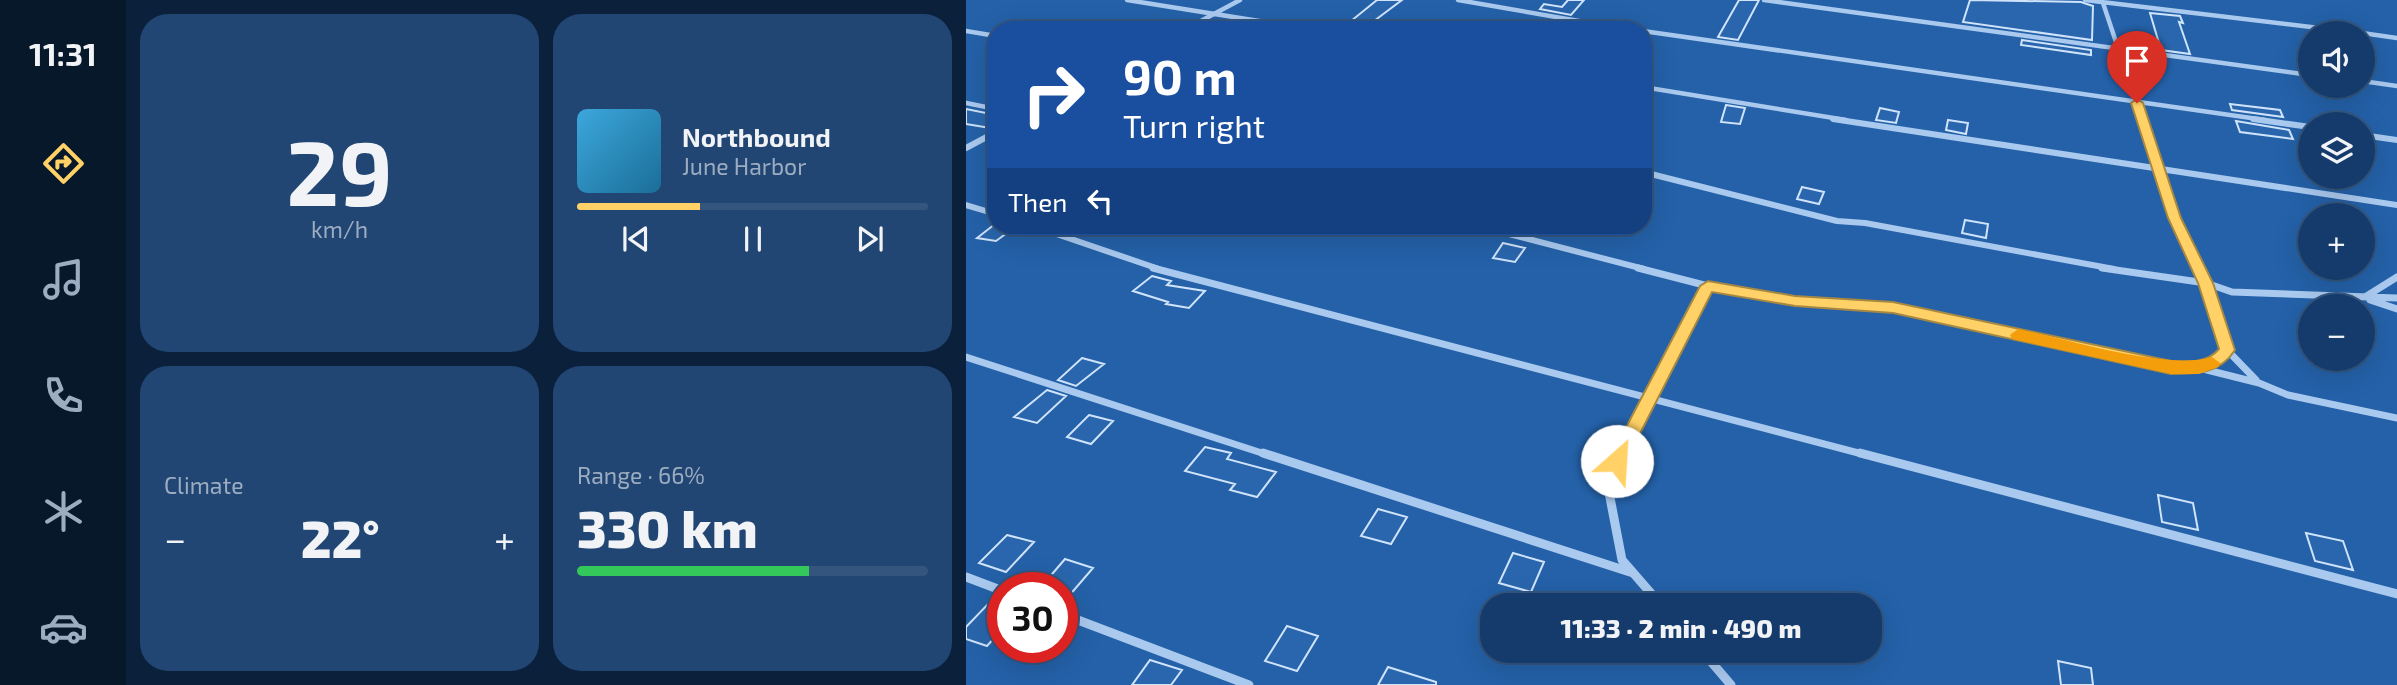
<!DOCTYPE html>
<html lang="en">
<head>
<meta charset="utf-8">
<style>
	body { margin:0; font-family:"Exo 2",sans-serif; background:#214673; color:#f1f3f6; height:100vh; display:flex; flex-direction:column; font-size:26px; white-space:nowrap }
	* { box-sizing:border-box; margin:0 }
	p { font-size:23px; color:#9dadc1 }
	.icon { flex:none; width:38px; height:38px; fill:none; stroke:currentColor; stroke-width:2; stroke-linecap:round; stroke-linejoin:round }
	.map { position:relative; flex:1; overflow:hidden }
	.side { display:flex; flex-direction:column; gap:14px; padding:14px; background:#0b203b; width:840px }
	.side>* { flex:none }
	.top-card { position:absolute; left:21px; top:21px; width:665px; height:214px; border-radius:28px; box-shadow:0 7px 28px #0002,0 0 0 2px #33557e; background:#1a4fa0; color:#fff; overflow:hidden }
	.controls { position:absolute; left:1332px; top:21px; display:grid; gap:14px }
	.controls a { display:grid; place-items:center; width:77px; height:77px; border-radius:50%; background:#143b6b; box-shadow:0 7px 28px #0002,0 0 0 2px #33557e; font-size:35px }
	.speed { position:absolute; left:21px; top:572px; display:flex; gap:14px; font-size:35px; font-weight:700; text-align:center }
	.speed>* { display:grid; place-content:center; width:91px; height:91px; border-radius:50%; background:#143b6b; box-shadow:0 7px 28px #0002,0 0 0 2px #33557e; line-height:1 }
	.speed .limit { border:10px solid #d22; background:#fff; color:#111 }
	.pin { position:absolute; display:grid; place-items:center; width:60px; height:60px; color:#fff; margin:-72px -30px; border-radius:50% 50% 50% 0; rotate:-45deg; box-shadow:0 0 7px #0007 }
	.pin .icon { rotate:45deg }
	.me { position:absolute; width:77px; margin:-38px; rotate:26deg; stroke-linejoin:round; filter:drop-shadow(0 0 5px #0008) }
	.turn { display:flex; align-items:center; gap:24px; height:147px; padding:0 21px; font-size:32px }
	.turn .icon { width:91px; height:91px; stroke-width:2.5 }
	.turn b { display:block; font-size:49px; line-height:60px }
	.then { display:flex; align-items:center; height:66px; padding:0 21px; background:#0003; gap:14px; font-size:26px }
	.big { font-size:52px; font-weight:800; line-height:1.1 }
	.side .card { flex:1; display:flex; flex-direction:column; justify-content:center; gap:10px; min-width:0; padding:0 24px; border-radius:28px; background:#214673 }
	.side .dial { align-items:center; gap:0 }
	.dial b { font-size:91px; line-height:1 }
	.song { display:flex; align-items:center; gap:21px }
	.cover { width:84px; height:84px; border-radius:10px; background:linear-gradient(135deg,hsl(200 70% 55%),hsl(200 70% 35%)) }
	.played { height:7px; border-radius:4px; background:linear-gradient(90deg,#ffd166 35%,#33557e 35%) }
	.keys { display:flex; justify-content:space-around; direction:ltr }
	.heat { display:flex; justify-content:space-between; align-items:center; font-size:38px; direction:ltr }
	.charge { height:10px; border-radius:5px; background:linear-gradient(90deg,#34c759 66%,#33557e 0) }
	.side .tiles { flex:1; display:grid; gap:14px; grid-template-columns:repeat(2,1fr) }
	.trip { position:absolute; left:514px; top:593px; width:402px; height:70px; border-radius:28px; background:#143b6b; box-shadow:0 7px 28px #0002,0 0 0 2px #33557e; font-weight:800; line-height:70px; text-align:center }
	main { display:flex; flex:1; min-height:0 }
	.dock { display:flex; flex-direction:column; width:126px; justify-content:space-around; align-items:center; background:#08182b; color:#9dadc1 }
	.dock .icon { width:49px; height:49px }
	.dock .selected { color:#ffd166 }
	.dock b { font-size:32px; color:#f1f3f6 }
	.map>svg:first-child { display:block }
	.green { fill:#2461a8; fill-rule:evenodd }
	.building { fill:#2a66ad; stroke:#cfe3fa; stroke-width:2 }
	.lines { fill:none; stroke-linecap:round; stroke-linejoin:round }
	.minor-far3 { stroke:#a9c9ee; stroke-width:4.5 }
	.minor-far2 { stroke:#a9c9ee; stroke-width:6 }
	.minor-far1 { stroke:#a9c9ee; stroke-width:7 }
	.minor { stroke:#a9c9ee; stroke-width:9 }
	.route { fill:#ffd166; stroke:#a68842; stroke-width:2 }
	.slow { fill:#f59e0b }
</style>
</head>
<body>
<main>
<nav class="dock">
<b>11:31</b>
<svg class="icon selected" aria-label="directions" viewBox="0 0 24 24"><path d="M12 3l9 9-9 9-9-9zM9 14v-3h6M13 9l2 2-2 2"/></svg>
<svg class="icon" aria-label="music" viewBox="0 0 24 24"><path d="M9 18V5l10-2v13"/><circle cx="6" cy="18" r="3"/><circle cx="16" cy="16" r="3"/></svg>
<svg class="icon" aria-label="phone" viewBox="0 0 24 24"><path d="M5 4h4l2 5-3 2q2 4 5 5l2-3 5 2v4C11 20 4 13 5 4z"/></svg>
<svg class="icon" aria-label="climate" viewBox="0 0 24 24"><path d="M12 3v18M4 7l16 10M4 17L20 7"/></svg>
<svg class="icon" aria-label="car" viewBox="0 0 24 24"><path d="M5 17H2v-5l4-1 3-4h7l3 4 3 1v5h-3M9 17h6M6 11h13"/><circle cx="7" cy="17" r="2"/><circle cx="17" cy="17" r="2"/></svg>
</nav>
<section class="side">
<div class="tiles">
<div class="card dial"><b>29</b><p>km/h</p></div>
<div class="card">
<div class="song"><i class="cover"></i><div><b>Northbound</b><p>June Harbor</p></div></div>
<div class="played"></div>
<div class="keys"><svg class="icon" aria-label="previous" viewBox="0 0 24 24"><path d="M18 5L8 12l10 7zM5 5v14"/></svg><svg class="icon" aria-label="pause" viewBox="0 0 24 24"><path d="M8 5v14M16 5v14"/></svg><svg class="icon" aria-label="next" viewBox="0 0 24 24"><path d="M6 5l10 7-10 7zM19 5v14"/></svg></div>
</div>
<div class="card"><p>Climate</p>
<div class="heat"><a>−</a><b class="big">22°</b><a>+</a></div>
</div>
<div class="card"><p>Range · 66%</p><b class="big">330 km</b><div class="charge"></div></div>
</div>
</section>
<div class="map">
<svg width="1431" height="685" viewBox="0 0 1431 685">
	<rect width="100%" height="100%" fill="#1b4f8f"/>
	<!-- green -->
	<path class="green" d="M0,0H1431V685H0ZM30,30H677V226H30ZM1344,33H1396V86H1344ZM1344,124H1396V177H1344ZM1344,215H1396V268H1344ZM1344,306H1396V359H1344ZM37,588H96V648H37ZM527,606H905V651H527Z"/>
	<!-- building -->
	<path class="building" d="M411,0H436L404,24L385,21Z
		M602,0H618L605,15L574,9L578,4L596,7Z
		M773,0H793L772,40L752,37Z
		M1004,0L1115,2L1127,6L1126,40L997,22Z
		M1184,13L1214,16L1217,23L1213,22L1224,54L1195,50Z
		M1056,40L1125,50V55L1055,45Z
		M1264,104L1314,110L1317,117L1266,110Z
		M760,105L779,108L774,124L755,122Z
		M914,108L933,112L930,123L910,120Z
		M0,109L30,115V125L24,128L0,124Z
		M982,120L1002,123L1000,134L980,130Z
		M1270,121L1323,130L1327,139L1274,132Z
		M836,187L858,192L853,204L831,199Z
		M999,220L1022,224L1020,238L996,233Z
		M29,224L49,227L30,241L11,238Z
		M537,243L559,248L549,262L527,258Z
		M186,276L205,281L201,285L239,291L223,308L200,304L202,302L167,291Z
		M116,358L138,364L110,386L92,380Z
		M81,390L100,396L71,423L48,417Z
		M123,415L147,421L125,444L101,437Z
		M239,447L265,453L261,459L310,472L291,497L264,490L269,484L219,471Z
		M1192,495L1227,503L1232,530L1196,522Z
		M412,509L441,517L425,544L395,536Z
		M1340,533L1377,541L1387,570L1349,561Z
		M41,535L68,542L40,572L13,563Z
		M547,553L578,562L565,592L533,583Z
		M99,559L127,568L96,604V588H74Z
		M22,604L37,608V628L21,646L0,639V627Z
		M321,626L352,636L331,671L299,661Z
		M184,660L216,670L205,685H166Z
		M1092,661L1125,668L1127,685H1095Z
		M422,667L470,682V685H412Z"/>
	<g class="lines">
		<!-- minor-far3 -->
		<path class="minor-far3" d="M161,0L349,30
			M492,0L665,30
			M798,0L1344,75
			M1119,0L1395,33
			M1136,0L1176,120
			M218,30L274,0
			M0,31L30,36
			M677,31L1299,120
			M1396,33L1431,38
			M1396,81L1431,86
			M677,87L880,120
			M0,103L30,109"/>
		<!-- minor-far2 -->
		<path class="minor-far2" d="M867,119L1431,205
			M1175,119L1208,218L1233,269
			M1287,119L1344,127
			M1396,135L1431,140
			M0,148L30,132
			M677,172L871,221L899,223L1148,269
			M0,205L30,214
			M67,226L193,269
			M512,226L678,269"/>
		<!-- minor-far1 -->
		<path class="minor-far1" d="M187,268L900,455
			M672,268L742,286
			M1136,268L1240,283L1266,292L1431,298
			M1399,297L1431,277
			M1404,300L1431,309
			M1261,350L1290,380
			M0,357L302,455
			M1233,368L1293,383L1322,395L1431,418
			M655,455L742,286L829,301L927,308L1205,368C1227,368 1245,366 1261,350L1232,268"/>
		<!-- minor -->
		<path class="minor" d="M297,453L667,573
			M656,453L641,482L656,560L696,606
			M894,453L1431,594
			M0,577L37,591
			M96,614L283,685
			M736,651L765,685"/>
	</g>
	<!-- route -->
	<path class="route" d="M1171,99L1177,103L1215,218L1247,283L1269,350C1254,374 1230,374 1205,374L927,313L829,306L746,292L657,467H645L642,461L645,456L734,286L742,281L829,296L927,302L1205,361C1222,362 1240,364 1253,349L1232,283L1202,218L1165,103Z"/>
	<!-- slow -->
	<path class="slow" d="M1052,329C1101,339 1200,371 1246,357L1254,363L1252,367L1233,374H1205L1046,339L1044,335Z"/>
</svg>
<div class="controls">
<a><svg class="icon" aria-label="sound" viewBox="0 0 24 24"><path d="M4 9h4l5-4v14l-5-4H4zM17 9q2 3 0 6"/></svg></a>
<a><svg class="icon" aria-label="layers" viewBox="0 0 24 24"><path d="M12 4l9 5-9 5-9-5zM3 14l9 5 9-5"/></svg></a>
<a>+</a>
<a>−</a>
</div>
<div class="speed"><div class="limit">30</div></div>
<div class="pin" style="left:1171px;top:103px;background:#d93025"><svg class="icon" aria-label="arrive" viewBox="0 0 24 24"><path d="M6 21V4h12l-3 4 3 4H6"/></svg></div>
<svg class="me" style="left:651px;top:461px" viewBox="-20 -20 40 40"><circle r="19" fill="#fff"/><path d="M0-13L10 11 0 6-10 11z" fill="#ffd166"/></svg>
<div class="trip">11:33 · 2 min · 490 m</div>
<div class="top-card">
<div class="turn"><svg class="icon" aria-label="right" viewBox="0 0 24 24"><path d="M7 20v-9h11M14 6l5 5-5 5"/></svg><div><b>90 m</b>Turn right</div></div>
<div class="then">Then<svg class="icon" aria-label="left" viewBox="0 0 24 24"><path d="M17 20v-9H6M10 6l-5 5 5 5"/></svg></div>
</div>
</div>
</main>
</body>
</html>
